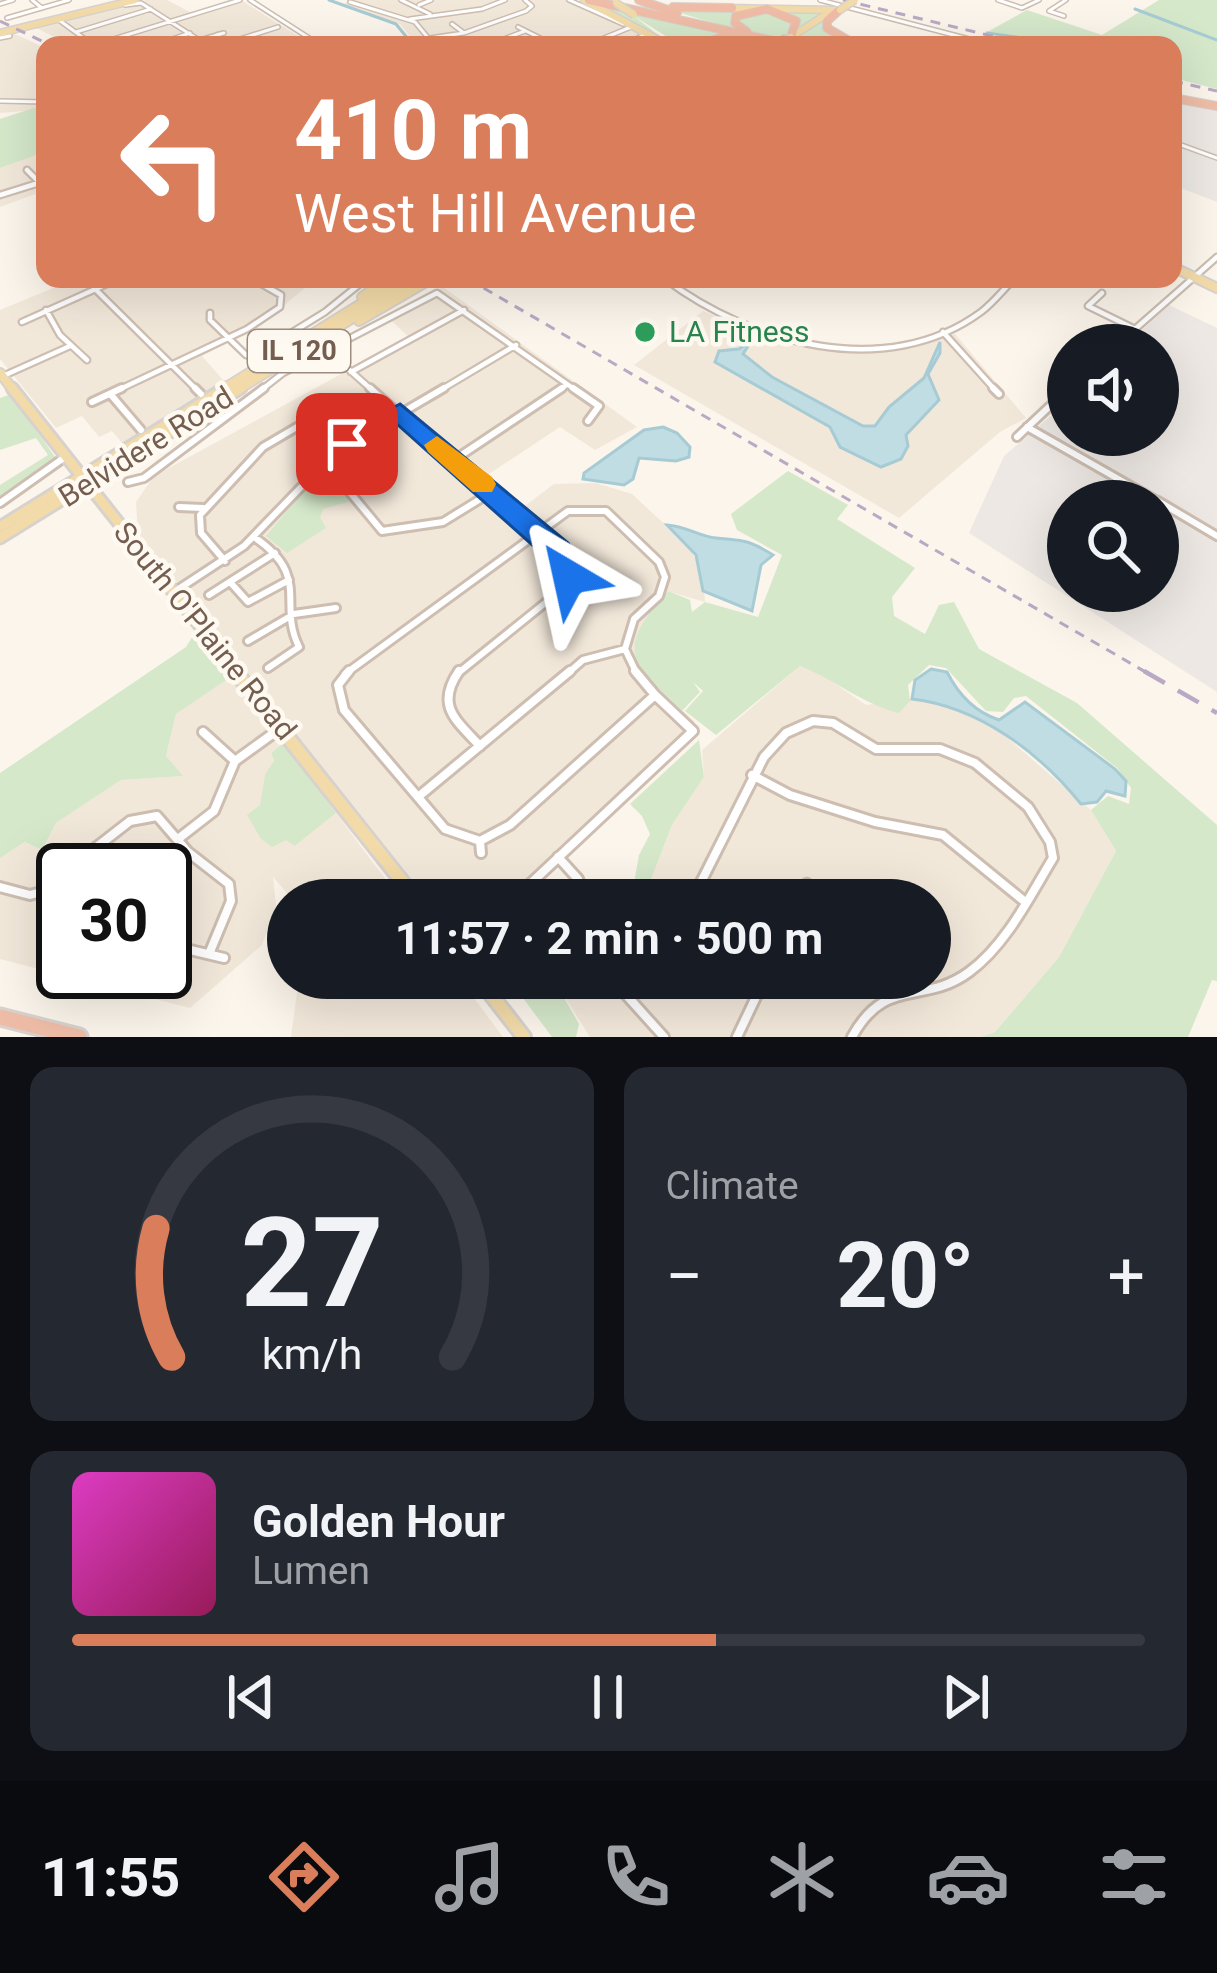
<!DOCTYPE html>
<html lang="en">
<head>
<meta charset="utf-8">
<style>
	body { margin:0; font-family:Roboto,sans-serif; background:#242831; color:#f1f3f6; height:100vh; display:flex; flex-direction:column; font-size:45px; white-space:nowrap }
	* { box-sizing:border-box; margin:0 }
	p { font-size:39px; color:#9ea1a6 }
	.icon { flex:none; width:66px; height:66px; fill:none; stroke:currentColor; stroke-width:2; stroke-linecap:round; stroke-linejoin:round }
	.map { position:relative; height:1037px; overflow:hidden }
	.drawer { display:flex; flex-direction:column; gap:30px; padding:30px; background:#0d0f14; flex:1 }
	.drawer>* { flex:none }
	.hud { position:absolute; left:36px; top:36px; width:1146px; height:252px; border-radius:24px; box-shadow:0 12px 48px #0002; background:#d97d5b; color:#fff; overflow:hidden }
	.buttons { position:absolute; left:1047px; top:324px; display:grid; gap:24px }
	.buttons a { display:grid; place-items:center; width:132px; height:132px; border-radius:50%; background:#171b24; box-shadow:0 12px 48px #0002; font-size:60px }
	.speed { position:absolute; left:36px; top:843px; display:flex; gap:24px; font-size:60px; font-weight:700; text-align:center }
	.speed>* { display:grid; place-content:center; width:156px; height:156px; border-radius:50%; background:#171b24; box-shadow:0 12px 48px #0002; line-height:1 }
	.speed .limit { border:6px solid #111; border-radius:18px; background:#fff; color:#111 }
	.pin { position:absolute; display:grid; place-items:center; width:102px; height:102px; color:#fff; margin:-51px; border-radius:24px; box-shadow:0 6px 18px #0006 }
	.me { position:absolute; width:132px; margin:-66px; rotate:324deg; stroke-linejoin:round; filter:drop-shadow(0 0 9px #0008) }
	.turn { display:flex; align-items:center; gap:42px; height:252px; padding:0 60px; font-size:54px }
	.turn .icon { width:156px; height:156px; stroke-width:2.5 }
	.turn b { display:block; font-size:84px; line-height:102px }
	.big { font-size:90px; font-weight:700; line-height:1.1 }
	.drawer .widget { flex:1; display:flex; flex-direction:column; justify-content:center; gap:18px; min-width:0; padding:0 42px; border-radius:24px; background:#242831 }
	.drawer .dial { align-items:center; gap:0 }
	.dial svg { height:312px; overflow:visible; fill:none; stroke:#363941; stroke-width:7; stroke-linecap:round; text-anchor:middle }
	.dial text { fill:#f1f3f6; stroke:none }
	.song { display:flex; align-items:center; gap:36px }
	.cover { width:144px; height:144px; border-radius:18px; background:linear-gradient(135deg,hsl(310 70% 55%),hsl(330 70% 35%)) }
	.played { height:12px; border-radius:6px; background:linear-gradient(90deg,#d97d5b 60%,#363941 60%) }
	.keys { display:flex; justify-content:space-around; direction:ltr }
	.heat { display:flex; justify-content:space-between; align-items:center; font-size:66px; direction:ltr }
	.drawer .tiles { flex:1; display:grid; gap:30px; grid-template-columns:1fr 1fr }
	.widget:last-child { grid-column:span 2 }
	.trip { position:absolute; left:267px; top:879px; width:684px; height:120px; border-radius:60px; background:#171b24; box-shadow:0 12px 48px #0002; font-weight:700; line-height:120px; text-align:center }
	.dock { display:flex; height:192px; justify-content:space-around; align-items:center; background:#090b0e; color:#9ea1a6 }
	.dock .icon { width:84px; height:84px }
	.dock .active { color:#d97d5b }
	.dock b { font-size:54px; color:#f1f3f6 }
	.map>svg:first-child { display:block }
	.residential { fill:#f2e8da; fill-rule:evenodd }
	.industrial { fill:#ede8e3; fill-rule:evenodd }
	.green { fill:#d5e8ca }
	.water { fill:#c0dde3; stroke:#a7cbd4; stroke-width:3 }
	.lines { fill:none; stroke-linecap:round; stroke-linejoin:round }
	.stream { stroke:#a7cbd4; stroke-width:3 }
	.minor-far3-casing { stroke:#cdbeb1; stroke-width:6 }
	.minor-far2-casing { stroke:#cdbeb1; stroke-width:9 }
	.minor-far1-casing { stroke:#cdbeb1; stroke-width:12 }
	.minor-casing { stroke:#cdbeb1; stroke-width:14 }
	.major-far3-casing { stroke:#d8d2ce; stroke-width:9 }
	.major-far2-casing { stroke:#d8d2ce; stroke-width:12 }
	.major-far1-casing { stroke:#d8d2ce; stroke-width:15 }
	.major-casing { stroke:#d8d2ce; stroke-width:18 }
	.highway-far1-casing { stroke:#d8d2ce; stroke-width:10 }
	.highway-casing { stroke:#d8d2ce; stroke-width:21 }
	.minor-far3 { stroke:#fff; stroke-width:3 }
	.minor-far2 { stroke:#fff; stroke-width:4.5 }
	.minor-far1 { stroke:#fff; stroke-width:6 }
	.minor { stroke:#fff; stroke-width:8 }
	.major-far3 { stroke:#f3dba9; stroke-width:6 }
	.major-far2 { stroke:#f3dba9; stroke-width:8 }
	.major-far1 { stroke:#f3dba9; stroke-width:9 }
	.major { stroke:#f3dba9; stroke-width:12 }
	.highway-far1 { stroke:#efbda7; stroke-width:8 }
	.highway { stroke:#efbda7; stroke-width:15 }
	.rail-far1 { stroke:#b9a9c5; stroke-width:3; stroke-dasharray:10 8; stroke-linecap:butt }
	.rail { stroke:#b9a9c5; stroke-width:4.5; stroke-dasharray:24 15; stroke-linecap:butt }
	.major-bridge-casing { stroke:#d8d2ce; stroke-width:9; stroke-linecap:butt }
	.major-bridge { stroke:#f3dba9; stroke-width:6 }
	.route { fill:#1a73e8; stroke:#114b97; stroke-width:3 }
	.slow { fill:#f59e0b }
	.leisure-dot { fill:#2e9e5b; stroke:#fef9f1; stroke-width:4.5 }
	.labels { text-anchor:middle; stroke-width:9; stroke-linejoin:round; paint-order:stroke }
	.shield { fill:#fef9f1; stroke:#9d8c80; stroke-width:3 }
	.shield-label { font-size:27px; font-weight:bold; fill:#745e50 }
	.leisure-label { font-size:30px; fill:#27864d; stroke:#fef9f1; text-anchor:start }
	.street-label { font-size:30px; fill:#745e50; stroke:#fef9f1 }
</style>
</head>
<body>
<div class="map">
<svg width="1217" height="1037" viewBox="0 0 1217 1037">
	<rect width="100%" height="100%" fill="#fbf5eb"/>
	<!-- residential -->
	<path class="residential" d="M146,0H167L192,13L241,0L312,45H69L33,26Z
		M354,0H572L653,39L639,45H417L400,24L340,5Z
		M13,33L45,48V109L0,113V37Z
		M42,153L45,200L38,193L0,207V168Z
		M75,279H316L259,326L202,356L224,381L123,444L112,431L99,437L82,416L56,428L0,359V310Z
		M443,287L637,427L595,450L560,427L483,478L522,508L554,484L596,483L632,494L688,546L703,572L705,602L667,591L640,670L695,722L505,900H429L138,535L136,502L154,476L409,337L385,315Z
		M703,311L754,333L828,347L897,346L955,334L1026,418L1000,432L899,518L634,365Z
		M800,666L824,676L866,705L912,699L966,712L996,728L1091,810L1116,851L1059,957L995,1032L981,1037H590L553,978H930V900H643L672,825L704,777L702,750Z
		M231,677L283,743L271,753L274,762L265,774L260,805L286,839L295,846L336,813L401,900H293L273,877L276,905L262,945L190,1008L0,959V858L25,842L42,850L56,823L121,780L181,776L166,756L176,714ZM63,870H165V972H63Z
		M306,978H459L503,1037H291L298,985Z"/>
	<!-- industrial -->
	<path class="industrial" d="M1173,102L1217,109V202L1173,185Z
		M1169,305L1217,328V692L969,533L1004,456L1068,401V435H1158V345H1126ZM1068,501H1158V591H1068Z"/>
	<!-- green -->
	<path class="green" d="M1159,0H1217V89L1173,78V45H1037L987,32L1027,10L1102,35Z
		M644,1L682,9L762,7L825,13L795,32L794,22L790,35L799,37L826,19L828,32L853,45C781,45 712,24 644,1Z
		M594,3L783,45H703L707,38L700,45H680L634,16L671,45Z
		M43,105L45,152L0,168V119Z
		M11,394L55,457L0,500V485L48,455L36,438L0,450V398Z
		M788,471L848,505L837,519L915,568L892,597L894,616L925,634L939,605L954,602L979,649L1077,703L1217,825V981L1212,980L1188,1037H981L995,1032L1059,957L1116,851L1091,810L1108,796L1129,804L1131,788L1117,768L1026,696L1014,698L1003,712L986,711L946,668L929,665L908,685L910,701L899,713C862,704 836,680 800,666L716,735L685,711L703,691L693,682L700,692L682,711C630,661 614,651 668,591L690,600L692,612L705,602L758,617L782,555L737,530L731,514Z
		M316,476L341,488L351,501L323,509L320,517L326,528L287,553L266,536Z
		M196,631L231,677L176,714L166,756L183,776L121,780L56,823L42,850L25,842L0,858V773L186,647Z
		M699,740L704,777L672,825L643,900H591L634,883L639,855L650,834L642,816L630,804Z
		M283,743L336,813L295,846L286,840L272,847L261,839L247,815L260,805L265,774L274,761L271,753Z
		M508,978H553L579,1024L576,1037H552Z"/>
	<!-- water -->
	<path class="water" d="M752,340L743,354L772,377L863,426H875L889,407L924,378L940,342V353L928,374L939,400L906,435L908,446L901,459L881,467L840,447L830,427L715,362L719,351L739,349Z
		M663,427L677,433L690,447L689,457L676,461L639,458L633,479L624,485L583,479L584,473L644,430Z
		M667,525C686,526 700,537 716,538C744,541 747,539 773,555L761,565L752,611L703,591L696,555Z
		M931,669L947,672C958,694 975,712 999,720L1025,702L1115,769L1126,781L1125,796L1106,791L1097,802L1081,804C1039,752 979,707 912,699L915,680Z"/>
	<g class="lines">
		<!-- stream -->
		<path class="stream" d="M329,0L396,24L413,45
			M1135,9L1217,40
			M987,33L1045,41"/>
		<!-- minor-far3 casing -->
		<g class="minor-far3-casing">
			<path id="minor-far3" d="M32,0L42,8
				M250,0L320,45
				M401,0L430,14
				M569,0L623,24
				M820,0L992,45
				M998,0L1022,8L1039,0
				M350,2L415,22L434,45
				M0,4L13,0
				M125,5L141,3L207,45
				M419,5L431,0
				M1064,16L1049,11L1066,0
				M7,18L69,0
				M410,19L482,9L505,0
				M59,20L93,45
				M452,24L464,33
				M518,27L554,45
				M76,32L151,9
				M0,38L10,36
				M430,38L464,33L526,11L532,6L525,0
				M200,40L224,33L216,35
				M493,43L525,31
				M94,45L240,0
				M155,45L190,33
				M248,45L240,39L278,27
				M520,45L539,38
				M587,45L631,27
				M621,45L645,35L640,32
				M0,101L45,102
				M1173,142L1217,158"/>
		</g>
		<!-- minor-far2 casing -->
		<g class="minor-far2-casing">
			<path id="minor-far2" d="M27,170L39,182
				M0,195L45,181
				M85,279L198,391
				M164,279L178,282
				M665,279C750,343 886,382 981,312C993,303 1003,290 1014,279
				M1102,293L1088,306L1135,329
				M46,310L60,335L87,360
				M210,313V320L246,355L254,356L325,312L366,279
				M22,322L118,279
				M943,332L996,391
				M1117,345L1217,257
				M326,349L373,391
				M351,372L464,310
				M3,376L70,346
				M116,391L247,329L280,307L281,295L253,279
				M260,391L283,373L437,293L577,391
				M439,391L516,345
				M558,391L565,386"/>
		</g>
		<!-- minor-far1 casing -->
		<g class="minor-far1-casing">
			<path id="minor-far1" d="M195,388L201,394
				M370,388L569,565L565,587L457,674
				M573,388L599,406L588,421
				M993,388L999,394
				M112,396L141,430
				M92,402L122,388
				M1027,427L1157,501
				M1017,437L1068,389
				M454,460L562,388
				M316,468L343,484L382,531L443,522L490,493
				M128,482L144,478L264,388
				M1158,501L1217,536
				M0,503L65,457
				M179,507L203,508
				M254,537C312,576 277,603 299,647L268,668
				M225,561L201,533L200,515L263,447L302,424L332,431L348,444
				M230,582L248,602L289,580
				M174,592L244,546L335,452L444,388
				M209,595L275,553
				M248,641L294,614L336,608
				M345,674L568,511H606L659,562L665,577L659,596L634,619L625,649L637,674
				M567,674L583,660L625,649"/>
		</g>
		<!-- minor casing -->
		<g class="minor-casing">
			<path id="minor" d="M349,671L338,685L344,710L445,829L480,841L510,825L655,695
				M459,671C435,706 456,720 480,746
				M635,671L655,695
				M203,732L235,761
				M752,775L790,795L875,822L943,835L1024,901
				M418,797L570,671
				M178,839L214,811L235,761L282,727
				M480,841L481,853
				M558,857L578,879L586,900
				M67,870L130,821L157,816L188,852L229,884L231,901L209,954
				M0,887L30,895L60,887
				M513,900L693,731L655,695
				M692,900L764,757L786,733L813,721L833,723L876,749H940L975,763L1028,807L1050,842L1053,858C1030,896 1006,945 969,972C923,1006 886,975 852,1037
				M796,900V890L807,884L821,897
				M808,900H842
				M165,944L224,958
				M611,978L664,1037
				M626,994L640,978
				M737,1037L765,978"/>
		</g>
		<!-- major-far3 casing -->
		<g class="major-far3-casing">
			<path id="major-far3" d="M584,0L668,45
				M727,8L835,10
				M0,33L135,0
				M791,37L827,14"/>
		</g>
		<!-- major-far2 casing -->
		<g class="major-far2-casing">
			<path id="major-far2" d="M1173,267L1217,288
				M362,297L386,279
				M359,321L431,279
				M0,373L14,391
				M220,391L401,279
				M236,391L415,279"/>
		</g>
		<!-- major-far1 casing -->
		<g class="major-far1-casing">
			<path id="major-far1" d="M12,388L238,674
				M0,527L225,388
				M0,538L241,388"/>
		</g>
		<!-- major casing -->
		<g class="major-casing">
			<path id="major" d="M235,671L417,900
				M478,978L524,1037"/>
		</g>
		<!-- highway-far1 casing -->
		<g class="highway-far1-casing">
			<path id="highway-far1" d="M589,0L792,45
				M639,0L677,13
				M673,7L732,8
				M838,11L827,21V28L856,45
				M747,32L735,23L736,16L767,9L796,21L791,37
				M784,39L812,45
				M702,45L727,35
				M1173,98L1217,106"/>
		</g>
		<!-- highway casing -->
		<g class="highway-casing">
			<path id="highway" d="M0,1017L79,1037"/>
		</g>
		<!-- minor-far3 -->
		<use href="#minor-far3" class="minor-far3"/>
		<!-- minor-far2 -->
		<use href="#minor-far2" class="minor-far2"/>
		<!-- minor-far1 -->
		<use href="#minor-far1" class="minor-far1"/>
		<!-- minor -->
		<use href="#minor" class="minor"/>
		<!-- major-far3 -->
		<use href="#major-far3" class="major-far3"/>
		<!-- major-far2 -->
		<use href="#major-far2" class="major-far2"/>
		<!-- major-far1 -->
		<use href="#major-far1" class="major-far1"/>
		<!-- major -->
		<use href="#major" class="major"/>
		<!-- highway-far1 -->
		<use href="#highway-far1" class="highway-far1"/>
		<!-- highway -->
		<use href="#highway" class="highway"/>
		<!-- rail-far1 -->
		<path class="rail-far1" d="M843,0L1029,45
			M0,21L50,45
			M1173,81L1217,91
			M468,279L1149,674"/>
		<!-- rail -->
		<path class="rail" d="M1144,671L1217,713"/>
		<!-- major-bridge casing -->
		<g class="major-bridge-casing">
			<path id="major-bridge" d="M616,3L634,15
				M840,10L855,0
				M776,45L791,37"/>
		</g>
		<!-- major-bridge -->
		<use href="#major-bridge" class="major-bridge"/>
	</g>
	<!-- route -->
	<path class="route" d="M400,404L568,543L583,565L580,586H559L548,559L398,425L356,451H338L335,444L338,437Z"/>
	<!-- slow -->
	<path class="slow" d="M437,436L492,477L496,484L492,492H473L428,452L424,445Z"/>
	<!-- markers -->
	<circle class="leisure-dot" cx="645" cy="332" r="12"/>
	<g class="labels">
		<!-- shield labels -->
		<rect class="shield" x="248" y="330" width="102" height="42" rx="9"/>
		<g class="shield-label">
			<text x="299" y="360">IL 120</text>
		</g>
		<!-- leisure labels -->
		<g class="leisure-label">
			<text x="669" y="342">LA Fitness</text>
		</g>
		<!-- street labels -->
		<g class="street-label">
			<text transform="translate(146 447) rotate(-32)" y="10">Belvidere Road</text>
			<text transform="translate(205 631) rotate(51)" y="10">South O'Plaine Road</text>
		</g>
	</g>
</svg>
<div class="buttons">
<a><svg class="icon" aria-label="sound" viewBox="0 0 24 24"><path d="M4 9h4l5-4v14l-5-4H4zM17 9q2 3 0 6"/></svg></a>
<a><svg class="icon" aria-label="search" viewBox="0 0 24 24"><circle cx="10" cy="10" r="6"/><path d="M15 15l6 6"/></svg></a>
</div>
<div class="speed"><div class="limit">30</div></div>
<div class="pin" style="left:347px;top:444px;background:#d93025"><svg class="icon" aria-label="arrive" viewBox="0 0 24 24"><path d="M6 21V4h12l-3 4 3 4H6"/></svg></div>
<svg class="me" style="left:569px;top:577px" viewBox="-20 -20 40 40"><path d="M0-17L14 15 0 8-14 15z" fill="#1a73e8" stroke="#fff" stroke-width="4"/></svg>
<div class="trip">11:57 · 2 min · 500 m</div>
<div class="hud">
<div class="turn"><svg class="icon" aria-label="left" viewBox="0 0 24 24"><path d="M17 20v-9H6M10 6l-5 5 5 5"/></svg><div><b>410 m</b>West Hill Avenue</div></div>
</div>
</div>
<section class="drawer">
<div class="tiles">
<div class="widget dial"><svg viewBox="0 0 100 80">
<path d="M14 69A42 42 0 1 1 86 69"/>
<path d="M14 69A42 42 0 0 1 10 36" stroke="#d97d5b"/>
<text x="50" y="56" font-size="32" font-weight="700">27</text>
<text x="50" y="72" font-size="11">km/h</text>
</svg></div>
<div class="widget"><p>Climate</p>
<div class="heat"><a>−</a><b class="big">20°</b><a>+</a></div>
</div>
<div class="widget">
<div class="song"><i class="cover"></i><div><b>Golden Hour</b><p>Lumen</p></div></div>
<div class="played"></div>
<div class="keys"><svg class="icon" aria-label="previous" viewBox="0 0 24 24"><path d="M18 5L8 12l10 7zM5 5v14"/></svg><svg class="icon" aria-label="pause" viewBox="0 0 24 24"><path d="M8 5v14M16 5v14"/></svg><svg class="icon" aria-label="next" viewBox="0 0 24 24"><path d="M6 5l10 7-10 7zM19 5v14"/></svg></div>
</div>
</div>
</section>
<nav class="dock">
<b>11:55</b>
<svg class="icon active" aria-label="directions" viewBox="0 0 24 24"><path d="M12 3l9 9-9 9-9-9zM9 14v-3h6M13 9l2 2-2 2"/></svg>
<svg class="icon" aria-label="music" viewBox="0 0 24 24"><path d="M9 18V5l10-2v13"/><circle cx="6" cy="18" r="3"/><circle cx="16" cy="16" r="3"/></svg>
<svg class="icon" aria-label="phone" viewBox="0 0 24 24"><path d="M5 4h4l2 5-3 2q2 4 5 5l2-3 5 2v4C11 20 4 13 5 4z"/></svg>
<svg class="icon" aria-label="climate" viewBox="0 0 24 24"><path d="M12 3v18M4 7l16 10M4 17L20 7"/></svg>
<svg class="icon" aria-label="car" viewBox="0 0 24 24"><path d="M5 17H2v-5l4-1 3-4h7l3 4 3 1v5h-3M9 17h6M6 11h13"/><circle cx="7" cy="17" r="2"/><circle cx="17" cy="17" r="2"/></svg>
<svg class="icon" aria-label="filters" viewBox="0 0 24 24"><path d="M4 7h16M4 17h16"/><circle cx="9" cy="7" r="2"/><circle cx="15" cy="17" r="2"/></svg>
</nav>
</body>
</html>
